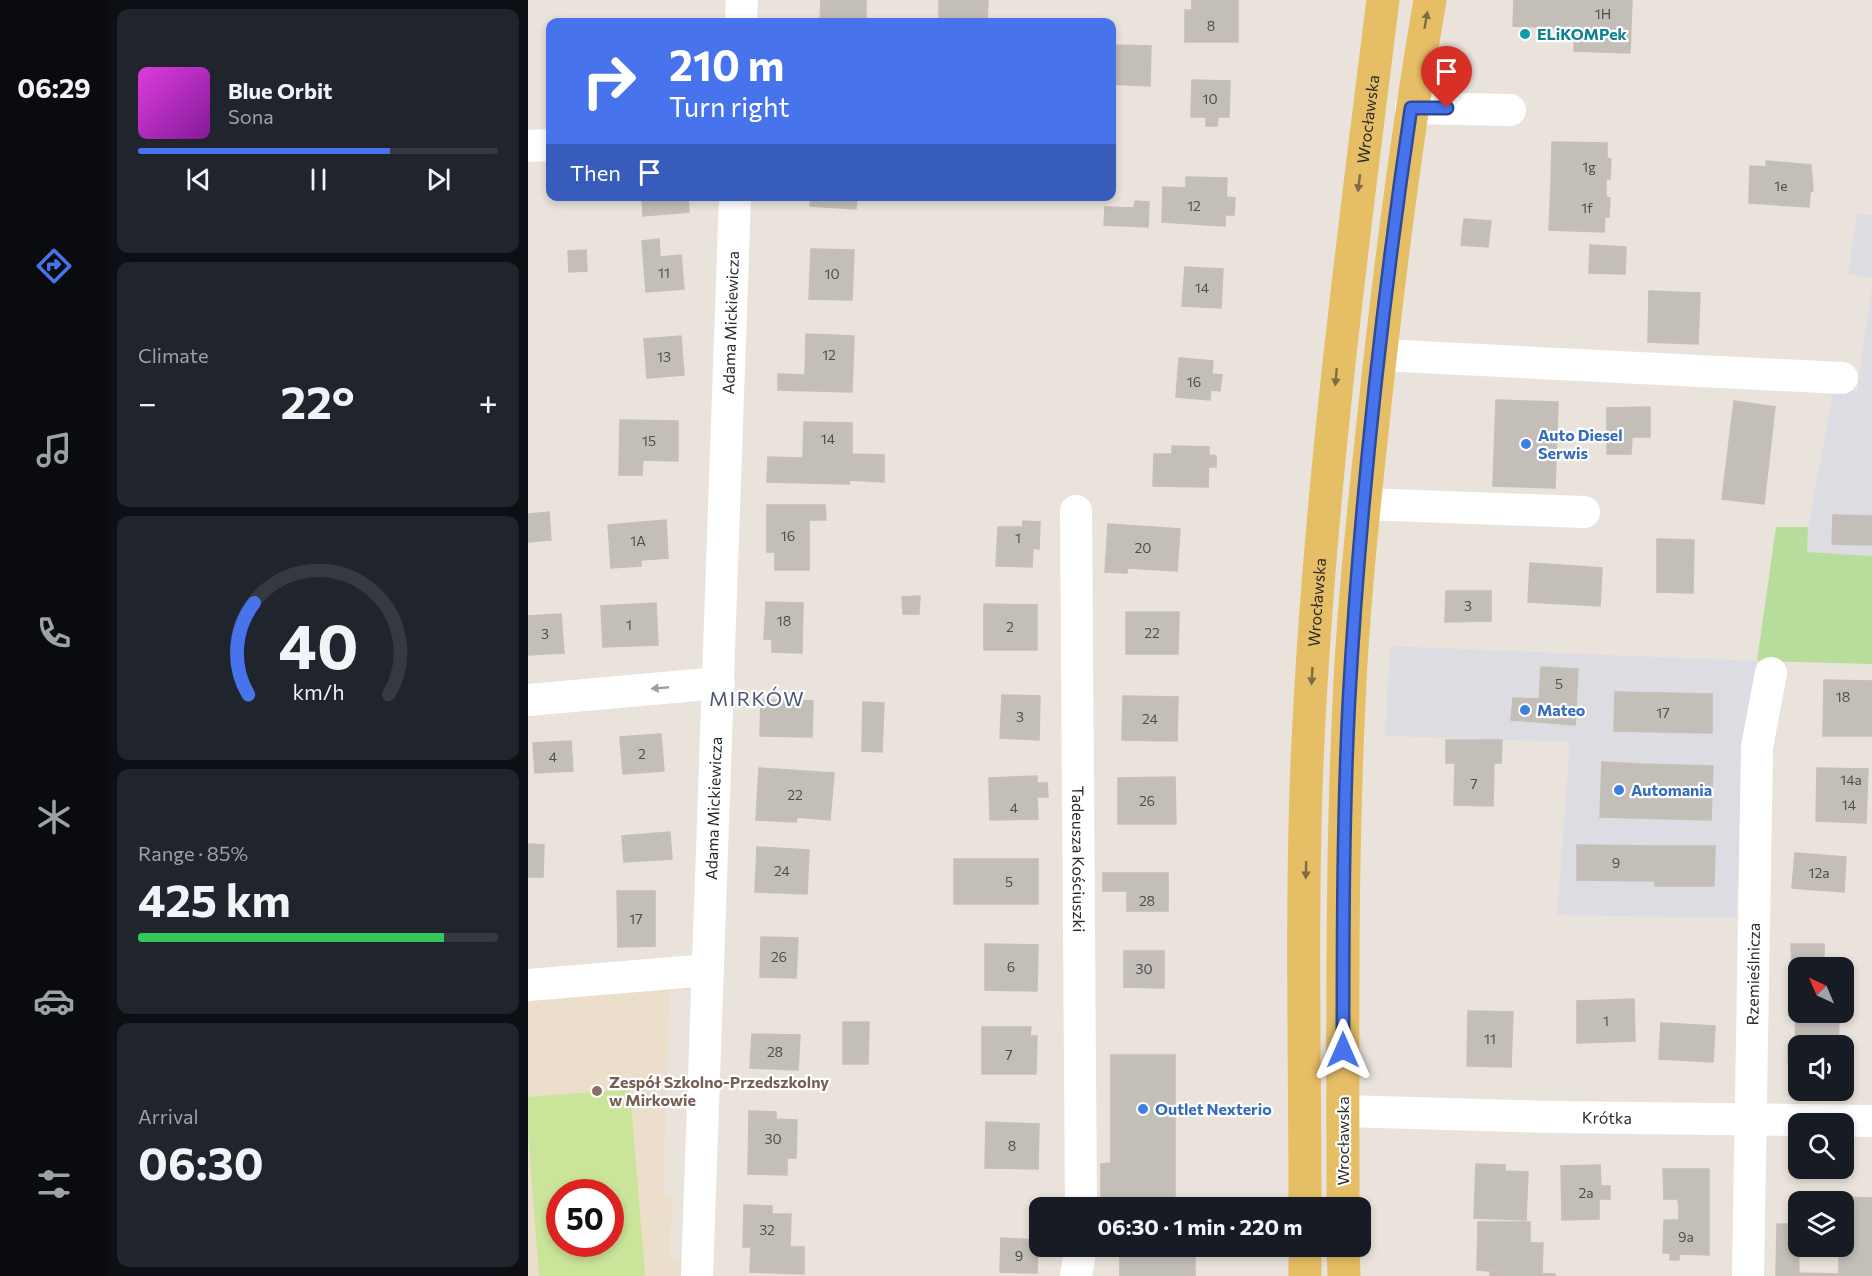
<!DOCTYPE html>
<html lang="en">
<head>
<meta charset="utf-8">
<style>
	body { margin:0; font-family:Commissioner,sans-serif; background:#20242c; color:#f1f3f6; height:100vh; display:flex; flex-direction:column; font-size:22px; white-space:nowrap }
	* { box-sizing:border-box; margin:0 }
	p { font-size:20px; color:#9ea1a6 }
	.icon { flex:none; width:33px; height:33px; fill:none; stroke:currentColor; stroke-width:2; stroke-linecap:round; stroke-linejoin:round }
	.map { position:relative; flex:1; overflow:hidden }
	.details { display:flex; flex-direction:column; gap:9px; padding:9px; background:#0d0f14; width:420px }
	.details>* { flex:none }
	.guide { position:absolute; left:18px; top:18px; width:570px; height:183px; border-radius:12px; box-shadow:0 3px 9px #0003; background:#4773ec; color:#fff; overflow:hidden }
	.needle { width:39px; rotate:316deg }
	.fabs { position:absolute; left:1260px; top:957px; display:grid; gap:12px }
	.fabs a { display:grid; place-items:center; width:66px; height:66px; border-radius:12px; background:#171b24; box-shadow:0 3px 9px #0003; font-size:30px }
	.speed { position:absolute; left:18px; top:1179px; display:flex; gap:12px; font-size:30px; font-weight:700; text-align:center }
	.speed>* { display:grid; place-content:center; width:78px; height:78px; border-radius:50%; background:#171b24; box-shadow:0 3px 9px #0003; line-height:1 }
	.speed .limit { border:9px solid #d22; background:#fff; color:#111 }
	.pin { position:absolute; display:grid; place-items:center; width:51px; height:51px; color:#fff; margin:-62px -26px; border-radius:50% 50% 50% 0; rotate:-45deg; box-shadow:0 0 6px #0007 }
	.pin .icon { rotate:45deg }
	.me { position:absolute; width:66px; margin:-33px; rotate:0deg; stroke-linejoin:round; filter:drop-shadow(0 0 4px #0008) }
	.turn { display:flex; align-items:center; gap:21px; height:126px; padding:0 24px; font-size:27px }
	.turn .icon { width:78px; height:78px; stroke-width:2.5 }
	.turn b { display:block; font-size:42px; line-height:51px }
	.then { display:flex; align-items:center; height:57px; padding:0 24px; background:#0003; gap:12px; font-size:22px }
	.big { font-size:45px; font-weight:700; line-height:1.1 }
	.details .widget { flex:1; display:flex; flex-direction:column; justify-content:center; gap:9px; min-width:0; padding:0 21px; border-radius:12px; background:#20242c }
	.details .dial { align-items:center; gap:0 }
	.dial svg { height:156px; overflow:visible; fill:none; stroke:#363941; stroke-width:7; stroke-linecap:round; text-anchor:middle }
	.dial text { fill:#f1f3f6; stroke:none }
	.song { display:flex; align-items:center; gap:18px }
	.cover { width:72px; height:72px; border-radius:9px; background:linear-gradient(135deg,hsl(300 70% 55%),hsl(290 70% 35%)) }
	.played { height:6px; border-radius:3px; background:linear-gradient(90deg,#4773ec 70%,#363941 70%) }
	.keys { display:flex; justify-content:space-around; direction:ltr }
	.heat { display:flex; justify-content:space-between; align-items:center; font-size:33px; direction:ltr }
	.charge { height:9px; border-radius:4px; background:linear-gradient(90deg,#34c759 85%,#363941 0) }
	.trip { position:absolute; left:501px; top:1197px; width:342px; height:60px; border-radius:12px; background:#171b24; box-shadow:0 3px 9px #0003; font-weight:700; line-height:60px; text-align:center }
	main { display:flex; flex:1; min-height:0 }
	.tabs { display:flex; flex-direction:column; width:108px; justify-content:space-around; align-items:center; background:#090b0e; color:#9ea1a6 }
	.tabs .icon { width:42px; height:42px }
	.tabs .on { color:#4773ec }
	.tabs b { font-size:27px; color:#f1f3f6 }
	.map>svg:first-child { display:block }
	.industrial { fill:#dedce3 }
	.education { fill:#ebdfcc; fill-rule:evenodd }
	.green { fill:#b7dd9c }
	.pitch { fill:#cae499; fill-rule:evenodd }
	.building { fill:#c3beb8; stroke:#c5bfb6; stroke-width:1.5 }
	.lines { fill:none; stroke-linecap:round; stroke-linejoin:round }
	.minor { stroke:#fff; stroke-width:32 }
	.major { stroke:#e6be65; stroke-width:33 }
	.oneway { fill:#7e6c44 }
	.oneway2 { fill:#9f9f9f }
	.route-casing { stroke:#2e4b99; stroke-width:15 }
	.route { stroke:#4773ec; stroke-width:10 }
	.culture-dot { fill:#0f9aa8; stroke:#fff; stroke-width:2 }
	.shop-dot { fill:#3f7fe0; stroke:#fff; stroke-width:2 }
	.education-dot { fill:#8d6e63; stroke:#fff; stroke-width:2 }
	.labels { text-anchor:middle; stroke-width:4.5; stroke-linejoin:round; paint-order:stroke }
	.number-label { font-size:14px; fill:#504e4d }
	.culture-label { font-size:16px; font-weight:bold; fill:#0d838f; stroke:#fff; text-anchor:start }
	.street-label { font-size:16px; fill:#292929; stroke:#fff }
	.shop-label { font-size:16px; font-weight:bold; fill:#366cbe; stroke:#fff; text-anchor:start }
	.education-label { font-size:16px; font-weight:bold; fill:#785e54; stroke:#fff; text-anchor:start }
	.quarter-label { font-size:20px; letter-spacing:1.5px; fill:#4d5876; stroke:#fff }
</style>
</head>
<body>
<main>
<nav class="tabs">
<b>06:29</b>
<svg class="icon on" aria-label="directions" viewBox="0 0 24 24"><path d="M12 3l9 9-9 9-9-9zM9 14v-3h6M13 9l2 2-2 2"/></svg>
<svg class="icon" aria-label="music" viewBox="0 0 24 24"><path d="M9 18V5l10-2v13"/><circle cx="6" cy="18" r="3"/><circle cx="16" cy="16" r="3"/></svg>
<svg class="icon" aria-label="phone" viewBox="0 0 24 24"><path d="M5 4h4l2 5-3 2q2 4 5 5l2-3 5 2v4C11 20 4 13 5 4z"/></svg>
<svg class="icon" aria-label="climate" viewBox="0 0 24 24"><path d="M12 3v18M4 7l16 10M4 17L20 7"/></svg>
<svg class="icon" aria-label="car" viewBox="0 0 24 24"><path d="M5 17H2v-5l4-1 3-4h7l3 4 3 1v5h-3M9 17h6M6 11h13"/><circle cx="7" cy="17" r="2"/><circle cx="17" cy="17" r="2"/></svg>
<svg class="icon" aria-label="filters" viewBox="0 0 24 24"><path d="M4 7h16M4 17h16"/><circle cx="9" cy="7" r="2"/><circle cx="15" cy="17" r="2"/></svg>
</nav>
<section class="details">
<div class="widget">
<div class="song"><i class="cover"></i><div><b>Blue Orbit</b><p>Sona</p></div></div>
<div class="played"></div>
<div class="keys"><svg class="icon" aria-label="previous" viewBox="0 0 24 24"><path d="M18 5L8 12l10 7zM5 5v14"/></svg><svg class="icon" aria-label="pause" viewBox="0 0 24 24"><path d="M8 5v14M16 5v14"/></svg><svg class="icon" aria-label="next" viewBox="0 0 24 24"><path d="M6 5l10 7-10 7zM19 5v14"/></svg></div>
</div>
<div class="widget"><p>Climate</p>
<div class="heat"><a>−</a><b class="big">22°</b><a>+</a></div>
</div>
<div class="widget dial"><svg viewBox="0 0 100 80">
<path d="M14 69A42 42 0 1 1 86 69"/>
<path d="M14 69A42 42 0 0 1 17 22" stroke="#4773ec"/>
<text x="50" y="56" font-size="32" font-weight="700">40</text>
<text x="50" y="72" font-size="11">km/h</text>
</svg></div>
<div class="widget"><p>Range · 85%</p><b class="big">425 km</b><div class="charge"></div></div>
<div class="widget"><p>Arrival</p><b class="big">06:30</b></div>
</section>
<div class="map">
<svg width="1344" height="1276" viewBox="0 0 1344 1276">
	<rect width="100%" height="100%" fill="#eae3dc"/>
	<!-- industrial -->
	<path class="industrial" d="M1329,214L1344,215V278L1320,274Z
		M1344,285V556L1279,552L1280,527L1306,388L1329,392Z
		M862,646L1229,661L1217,744L1208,918L1029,915L1042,742L857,736Z"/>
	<!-- education -->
	<path class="education" d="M158,960L162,990H142L135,1194L145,1198L141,1257L155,1258L154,1276H0V971ZM32,1192H82V1244H32Z"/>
	<!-- green -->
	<path class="green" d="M1248,527H1280L1279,552L1344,556V664L1229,661Z"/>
	<!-- pitch -->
	<path class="pitch" d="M102,1089L117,1276H11L0,1133V1097ZM32,1192H82V1244H32Z"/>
	<!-- building -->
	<path class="building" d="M293,0H338V22H292Z
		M411,0H460L459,22H411Z
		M664,0H710V42H657V10H664Z
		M986,0H1048L1047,29L985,26Z
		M1048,0H1104L1102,53L1046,51Z
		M584,45L623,46L622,86L584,84Z
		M664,80L702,81L701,117H690L689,126H678V117H663Z
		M1024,142L1079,143V158L1083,159L1082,179H1078V188L1023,186Z
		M1238,161L1283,165L1285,191L1282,192L1281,207L1221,203L1222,166L1238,167Z
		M658,177L699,178L697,226L634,222L635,187L658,188Z
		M1023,186L1078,188V197L1082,198L1081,217H1077L1076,232L1021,230Z
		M114,196H160L161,212L115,216Z
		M283,196H329L328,209L282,206Z
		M698,197L707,198L706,215H697Z
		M607,201L621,202L620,227L576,225L577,207L606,208Z
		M936,219L963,221L960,247L933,245Z
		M131,239L132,257L153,255L156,289L118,292L114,241Z
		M1062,245L1098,247L1097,274L1061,273Z
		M283,249L326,250L324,300L281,299Z
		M58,250L59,271L41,272L40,251Z
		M657,267L695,269L693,308L654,306Z
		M1121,291L1172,293L1170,344L1120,342Z
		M278,334L326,336L324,392L250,390V374L277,375Z
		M153,336L156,375L119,378L116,339Z
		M651,358L685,361L682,400L648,397Z
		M684,374L694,375L692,391L683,390Z
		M968,400L1030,402L1027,488L965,486Z
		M1206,401L1247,407L1236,504L1194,499Z
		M1122,407V437H1104L1103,454H1079V408Z
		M92,420L150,421V461L115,460L114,475H91Z
		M276,422L324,423V454L356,455V482L322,480L321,484L239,482L240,457L275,458Z
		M644,446L681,447L680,487L625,486L626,454H644Z
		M681,455L688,456V467H680Z
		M239,505H297L298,520H281V570H247V552H239Z
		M21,512L23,540L0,542V514Z
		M1305,515L1344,516V545L1304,544Z
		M138,520L140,558L113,560V566L83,568L80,525Z
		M495,521L512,522L511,549L505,548L504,567L468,566L470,527H495Z
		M580,524L652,529L649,571L599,568V573L577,572Z
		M1129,539L1166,540L1165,593L1129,592Z
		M1002,563L1074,568L1072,606L1000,602Z
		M918,591H963V621L917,622Z
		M392,596L391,614H375L374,597Z
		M238,602L275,603L274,653L244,652V639H236Z
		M128,603L130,645L75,647L73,606Z
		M456,604L509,605V650H456Z
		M598,612H651L650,654H598Z
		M33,614L36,653L0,655V616Z
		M1013,667L1050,669L1047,725L1010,722Z
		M1296,680L1344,681V736H1295Z
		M1087,692L1184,694V733L1086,731Z
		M474,695L512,696L511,740L472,738Z
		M595,696L650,697L649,741L594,740Z
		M985,698L1012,699L1010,722L983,720Z
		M233,700L285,701L284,737L232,736Z
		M335,702L356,703L354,752L334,751Z
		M133,734L136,771L95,774L92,737Z
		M918,740H974L973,763H966L965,806L926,805L927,763H918Z
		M43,741L45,771L7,773L5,743Z
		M1074,762L1110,764L1108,818L1072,817Z
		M1110,764L1185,766L1183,820L1108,818Z
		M231,768L306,773L302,820L269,817L268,822L228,820Z
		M1289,768L1340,769L1338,823L1288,821Z
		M509,776V783H519L520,797H509L510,819L462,820L461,778Z
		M647,777L648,824H590V778Z
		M142,832L144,859L96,862L94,836Z
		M0,844L16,845L15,877H0Z
		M1049,845L1127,846V881L1049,880Z
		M1127,846H1187L1186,886H1127Z
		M229,847L281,850L279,894L227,892Z
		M1267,853L1318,857L1316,892L1264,888Z
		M426,859H453V904H426Z
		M427,859H455V904H426Z
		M453,859H510V904H453Z
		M575,873H640V911H599V891H575Z
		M89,891H127V946L90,947Z
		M233,937L270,938L268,978L232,977Z
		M457,944L510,945L509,991L457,990Z
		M1263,944H1296V964H1264Z
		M596,951H636V988L596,987Z
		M1268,995L1270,1012H1311V1018L1268,1016Z
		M1106,999L1107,1041L1049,1043V1001Z
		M940,1011L985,1012L983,1067L939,1066Z
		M1268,1016L1311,1018L1310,1046H1270V1062H1260V1044H1267Z
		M315,1022H341L340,1064H315Z
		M1133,1023L1187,1026L1185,1062L1131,1059Z
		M454,1027H503L502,1036H509L508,1074H454Z
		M224,1034L272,1035L270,1070L222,1068Z
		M583,1055H647V1208H573V1164L583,1163Z
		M221,1111L248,1112V1119L269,1120L268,1158H259V1175L220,1174Z
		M458,1122L511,1124L510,1169L457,1168Z
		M948,1164L977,1165V1171L1000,1172L998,1220L946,1218Z
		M1072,1165L1073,1186H1082V1199H1071V1219L1034,1220L1033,1166Z
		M1135,1169H1181V1210L1151,1209L1150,1199H1136Z
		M1313,1197L1344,1198V1276H1248L1249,1224H1270L1271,1273L1311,1274V1250L1299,1249V1246H1316V1202H1312Z
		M216,1205L244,1206V1214H263L262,1247H276V1274L222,1272L223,1247H215Z
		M1151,1209L1181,1210V1255L1151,1254V1260H1142V1253H1135L1136,1220H1151Z
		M950,1222H1002V1243L964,1242L963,1271L949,1270Z
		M473,1238L510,1240L509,1273L472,1272Z
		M964,1242L1015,1243L1014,1272L963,1271Z
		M592,1246H667V1276H592Z
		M962,1272L1027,1274V1276H962Z"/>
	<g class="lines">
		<!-- minor -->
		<g class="minor">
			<path d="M213,22L214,0"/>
			<path d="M883,108L982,110"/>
			<path d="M0,146L22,145"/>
			<path d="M852,355L1314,378"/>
			<path d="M836,504L1056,512"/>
			<path id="s1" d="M548,511L553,1208"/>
			<path d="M0,700L191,683"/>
			<path d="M0,985L180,970"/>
			<path id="s2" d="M815,1111L1024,1117L1344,1121"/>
			<path id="s3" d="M169,1276L207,196"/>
			<path d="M548,1276L553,1246"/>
			<path id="s4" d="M1220,1276L1229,747L1243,673"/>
		</g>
		<!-- major -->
		<g class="major">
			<path id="s5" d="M777,1208C777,1060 773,911 779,763C790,507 823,254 855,0"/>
			<path d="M815,1208C815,1039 813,870 821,702C825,609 835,515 845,423C860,281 878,140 902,0"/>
			<path d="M815,1246L816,1276"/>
			<path d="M777,1276V1246"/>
		</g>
	</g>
	<!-- one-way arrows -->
	<defs><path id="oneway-solid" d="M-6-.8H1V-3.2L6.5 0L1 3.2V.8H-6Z" transform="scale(1.5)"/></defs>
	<g class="oneway">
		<use href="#oneway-solid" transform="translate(898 20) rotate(-80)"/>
		<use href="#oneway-solid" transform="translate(831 183) rotate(97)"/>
		<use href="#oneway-solid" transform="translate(808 377) rotate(95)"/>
		<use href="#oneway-solid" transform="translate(784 676) rotate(93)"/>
		<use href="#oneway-solid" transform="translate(778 870) rotate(91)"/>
	</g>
	<use class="oneway2" href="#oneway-solid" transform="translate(132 688) rotate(175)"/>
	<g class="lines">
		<!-- route casing -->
		<g class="route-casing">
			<path id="route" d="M815,1050C815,933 815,816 821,699C832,502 854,304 883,108H919"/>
		</g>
		<!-- route -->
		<use href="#route" class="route"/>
	</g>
	<!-- markers -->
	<circle class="culture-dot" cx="997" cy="34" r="6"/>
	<g class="shop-dot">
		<circle cx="998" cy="444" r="6"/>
		<circle cx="997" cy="710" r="6"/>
		<circle cx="1091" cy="790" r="6"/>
		<circle cx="615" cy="1109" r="6"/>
	</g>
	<circle class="education-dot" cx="69" cy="1091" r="6"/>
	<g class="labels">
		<!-- number labels -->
		<g class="number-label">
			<text x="1075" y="19">1H</text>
			<text x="683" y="31">8</text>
			<text x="682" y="104">10</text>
			<text x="1061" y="172">1g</text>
			<text x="1253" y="191">1e</text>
			<text x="666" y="211">12</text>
			<text x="1059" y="213">1f</text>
			<text x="136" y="278">11</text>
			<text x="304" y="279">10</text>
			<text x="674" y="293">14</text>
			<text x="301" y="360">12</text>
			<text x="136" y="362">13</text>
			<text x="666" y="387">16</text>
			<text x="300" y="444">14</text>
			<text x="121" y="446">15</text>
			<text x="260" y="541">16</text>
			<text x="490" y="543">1</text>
			<text x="110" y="546">1A</text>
			<text x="615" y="553">20</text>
			<text x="940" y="611">3</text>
			<text x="256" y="626">18</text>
			<text x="101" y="630">1</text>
			<text x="482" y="632">2</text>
			<text x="624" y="638">22</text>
			<text x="17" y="639">3</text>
			<text x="1031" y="689">5</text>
			<text x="1315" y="702">18</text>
			<text x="1135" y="718">17</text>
			<text x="492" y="722">3</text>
			<text x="622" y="724">24</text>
			<text x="114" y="759">2</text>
			<text x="25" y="762">4</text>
			<text x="1323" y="785">14a</text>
			<text x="946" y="789">7</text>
			<text x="267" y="800">22</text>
			<text x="619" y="806">26</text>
			<text x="1321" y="810">14</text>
			<text x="486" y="813">4</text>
			<text x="1088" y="868">9</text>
			<text x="254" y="876">24</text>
			<text x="1291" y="878">12a</text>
			<text x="481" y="887">5</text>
			<text x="619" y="906">28</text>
			<text x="108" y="924">17</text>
			<text x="251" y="962">26</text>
			<text x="483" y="972">6</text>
			<text x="616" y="974">30</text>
			<text x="1078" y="1026">1</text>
			<text x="962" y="1044">11</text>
			<text x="247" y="1057">28</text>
			<text x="481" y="1060">7</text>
			<text x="245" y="1144">30</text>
			<text x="484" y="1151">8</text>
			<text x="1058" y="1198">2a</text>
			<text x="239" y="1235">32</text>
			<text x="1158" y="1242">9a</text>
			<text x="491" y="1261">9</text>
		</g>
		<!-- culture labels -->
		<g class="culture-label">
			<text x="1009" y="40">ELiKOMPek</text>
		</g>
		<!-- street labels -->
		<g class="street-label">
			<text dy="6" stroke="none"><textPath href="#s5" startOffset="1092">Wrocławska</textPath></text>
			<text dy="6" stroke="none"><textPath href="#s3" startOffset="954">Adama Mickiewicza</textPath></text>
			<text dy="6" stroke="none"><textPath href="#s5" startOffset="606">Wrocławska</textPath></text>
			<text dy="6" stroke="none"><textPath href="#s3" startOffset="468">Adama Mickiewicza</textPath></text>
			<text dy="6" stroke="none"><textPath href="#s1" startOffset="348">Tadeusza Kościuszki</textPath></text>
			<text dy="6" stroke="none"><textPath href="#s4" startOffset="302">Rzemieślnicza</textPath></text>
			<text dy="6" stroke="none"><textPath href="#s2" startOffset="264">Krótka</textPath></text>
			<text transform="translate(815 1141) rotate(-90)" y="6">Wrocławska</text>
		</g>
		<!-- shop labels -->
		<g class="shop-label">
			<text x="1010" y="441">Auto Diesel<tspan x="1010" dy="18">Serwis</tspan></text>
			<text x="1009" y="716">Mateo</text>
			<text x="1103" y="796">Automania</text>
			<text x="627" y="1115">Outlet Nexterio</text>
		</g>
		<!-- education labels -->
		<g class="education-label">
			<text x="81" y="1088">Zespół Szkolno-Przedszkolny<tspan x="81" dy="18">w Mirkowie</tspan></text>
		</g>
		<!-- quarter labels -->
		<g class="quarter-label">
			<text x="229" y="706">MIRKÓW</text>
		</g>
	</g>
</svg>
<div class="fabs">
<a><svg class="needle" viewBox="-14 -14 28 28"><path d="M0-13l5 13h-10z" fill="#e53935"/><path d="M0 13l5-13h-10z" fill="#9ea1a6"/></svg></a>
<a><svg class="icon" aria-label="sound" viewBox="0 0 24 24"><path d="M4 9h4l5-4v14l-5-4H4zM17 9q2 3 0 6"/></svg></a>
<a><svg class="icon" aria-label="search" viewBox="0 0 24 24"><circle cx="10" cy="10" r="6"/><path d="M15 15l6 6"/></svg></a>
<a><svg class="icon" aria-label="layers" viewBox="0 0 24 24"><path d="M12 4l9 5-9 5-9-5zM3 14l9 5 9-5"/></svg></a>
</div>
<div class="speed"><div class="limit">50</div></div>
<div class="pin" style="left:919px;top:108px;background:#d93025"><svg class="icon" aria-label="arrive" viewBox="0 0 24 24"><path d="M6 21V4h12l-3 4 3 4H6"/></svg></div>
<svg class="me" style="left:815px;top:1050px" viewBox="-20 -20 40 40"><path d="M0-17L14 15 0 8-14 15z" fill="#4773ec" stroke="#fff" stroke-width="4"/></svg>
<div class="trip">06:30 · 1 min · 220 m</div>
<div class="guide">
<div class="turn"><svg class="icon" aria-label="right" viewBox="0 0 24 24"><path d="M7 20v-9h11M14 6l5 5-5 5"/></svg><div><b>210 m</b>Turn right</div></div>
<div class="then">Then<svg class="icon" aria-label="arrive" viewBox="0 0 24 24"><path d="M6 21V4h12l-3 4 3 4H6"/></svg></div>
</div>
</div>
</main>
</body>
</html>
